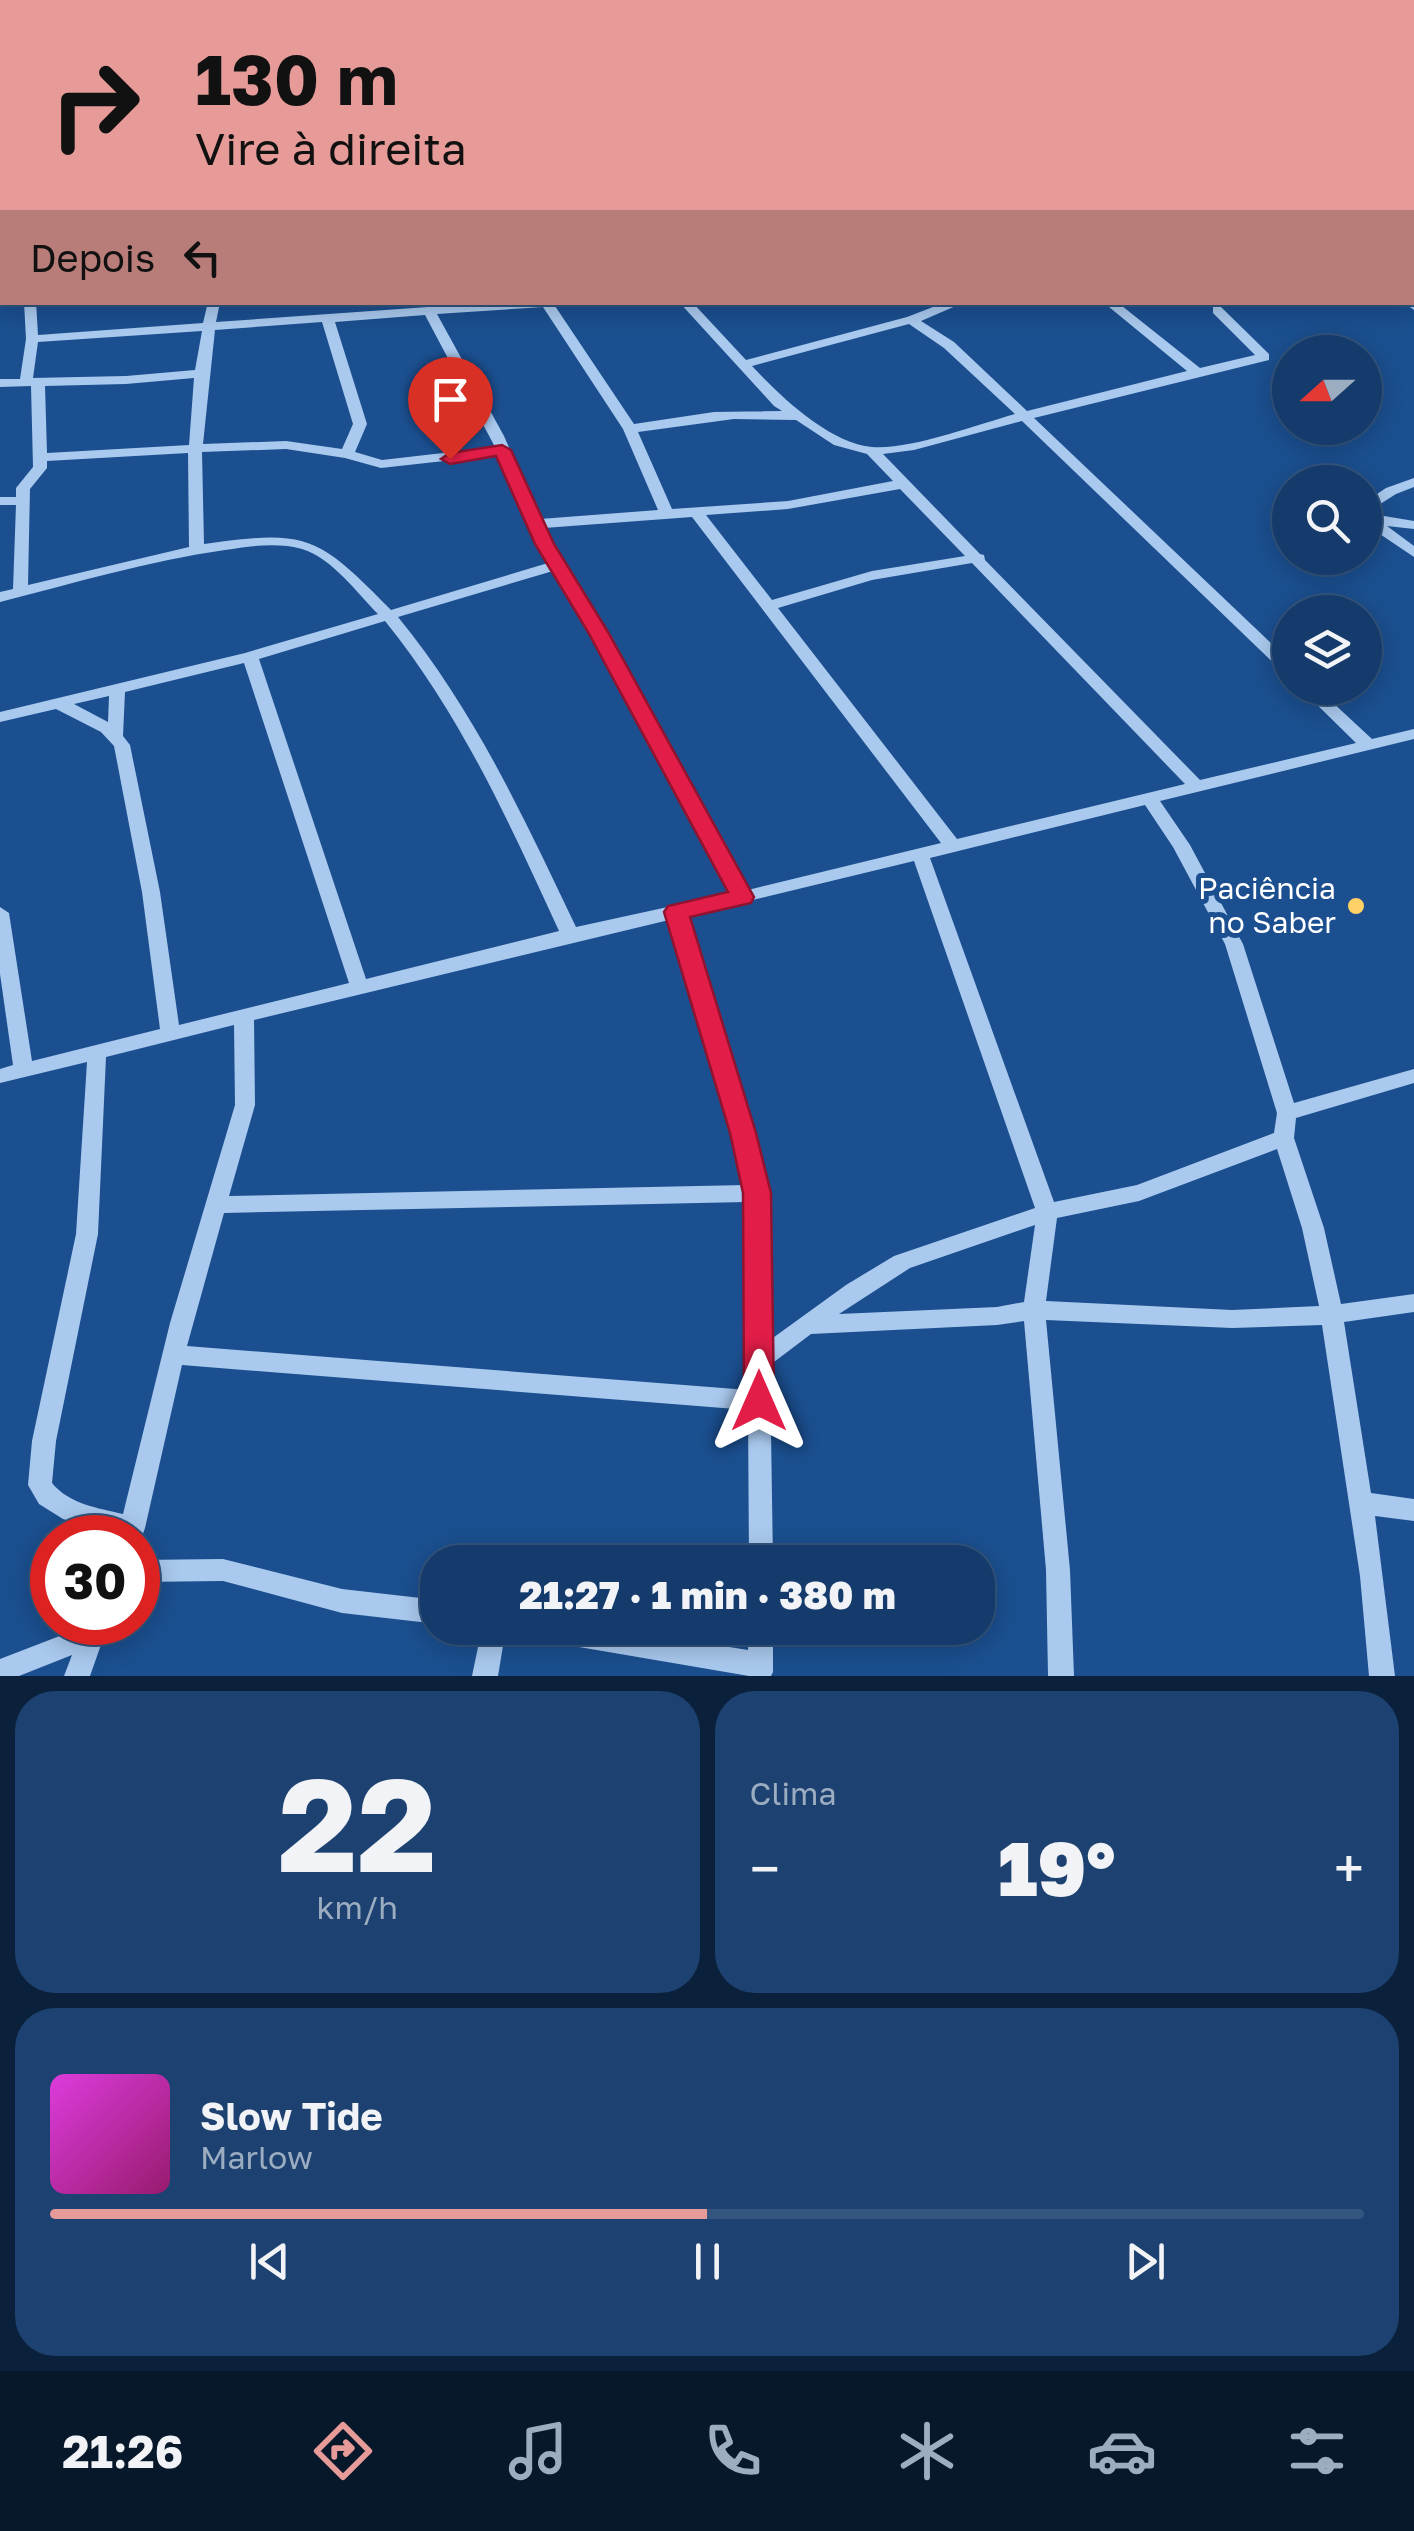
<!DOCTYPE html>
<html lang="pt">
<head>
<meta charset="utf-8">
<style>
	body { margin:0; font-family:"Golos Text",sans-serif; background:#1d4271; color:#f1f3f6; height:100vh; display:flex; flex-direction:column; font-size:38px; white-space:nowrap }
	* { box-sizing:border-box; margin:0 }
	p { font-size:32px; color:#9dadc1 }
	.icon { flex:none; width:55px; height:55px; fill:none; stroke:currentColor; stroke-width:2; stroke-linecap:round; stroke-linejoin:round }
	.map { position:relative; height:1676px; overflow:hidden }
	.side { display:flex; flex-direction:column; gap:15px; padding:15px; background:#0b203b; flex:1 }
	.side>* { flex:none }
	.banner { position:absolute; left:0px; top:0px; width:1415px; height:305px; box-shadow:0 5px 25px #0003,0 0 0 2px #33557e; background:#e69b98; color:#111; overflow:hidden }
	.needle { width:65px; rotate:249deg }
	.buttons { position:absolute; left:1272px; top:335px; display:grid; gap:20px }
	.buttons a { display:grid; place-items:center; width:110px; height:110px; border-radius:50%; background:#143b6b; box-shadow:0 5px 25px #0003,0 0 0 2px #33557e; font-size:50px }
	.speed { position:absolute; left:30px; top:1515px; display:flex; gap:20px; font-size:50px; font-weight:700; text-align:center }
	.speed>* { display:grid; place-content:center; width:130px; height:130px; border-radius:50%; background:#143b6b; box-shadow:0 5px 25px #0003,0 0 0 2px #33557e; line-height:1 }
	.speed .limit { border:15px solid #d22; background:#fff; color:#111 }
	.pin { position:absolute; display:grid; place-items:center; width:85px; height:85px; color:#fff; margin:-102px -42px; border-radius:50% 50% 50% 0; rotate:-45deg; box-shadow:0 0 10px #0007 }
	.pin .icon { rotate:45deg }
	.me { position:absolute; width:110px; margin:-55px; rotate:0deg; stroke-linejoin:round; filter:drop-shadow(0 0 8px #0008) }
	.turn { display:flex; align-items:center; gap:35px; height:210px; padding:0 30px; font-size:45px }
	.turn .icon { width:130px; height:130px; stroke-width:2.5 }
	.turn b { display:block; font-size:70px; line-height:85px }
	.then { display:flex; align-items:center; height:95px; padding:0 30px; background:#0003; gap:20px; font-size:38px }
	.big { font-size:75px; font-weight:800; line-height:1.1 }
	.side .widget { flex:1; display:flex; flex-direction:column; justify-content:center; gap:15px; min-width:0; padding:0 35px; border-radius:40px; background:#1d4271 }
	.side .dial { align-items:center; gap:0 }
	.dial b { font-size:130px; line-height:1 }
	.song { display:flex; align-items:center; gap:30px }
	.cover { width:120px; height:120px; border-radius:15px; background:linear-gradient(135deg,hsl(300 70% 55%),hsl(320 70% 35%)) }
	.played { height:10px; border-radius:5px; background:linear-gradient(90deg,#e69b98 50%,#33557e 50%) }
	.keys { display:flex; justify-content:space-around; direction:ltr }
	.heat { display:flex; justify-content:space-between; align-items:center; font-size:55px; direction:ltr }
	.side .tiles { flex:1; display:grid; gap:15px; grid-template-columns:1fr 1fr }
	.widget:last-child { grid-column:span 2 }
	.trip { position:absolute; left:420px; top:1545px; width:575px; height:100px; border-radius:40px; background:#143b6b; box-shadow:0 5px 25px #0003,0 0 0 2px #33557e; font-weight:800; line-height:100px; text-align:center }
	.dock { display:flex; height:160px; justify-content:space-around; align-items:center; background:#08182b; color:#9dadc1 }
	.dock .icon { width:70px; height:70px }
	.dock .active { color:#e69b98 }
	.dock b { font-size:45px; color:#f1f3f6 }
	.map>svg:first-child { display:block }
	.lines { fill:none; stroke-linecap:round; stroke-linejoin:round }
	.minor { fill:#a9c9ee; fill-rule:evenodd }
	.route { fill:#e11d48; stroke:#92132f; stroke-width:2.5 }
	.poi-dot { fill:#ffd166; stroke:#1b4f8f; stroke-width:4 }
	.labels { text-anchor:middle; stroke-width:10; stroke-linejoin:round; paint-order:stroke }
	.poi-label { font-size:30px; fill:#fff; stroke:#1b4f8f; text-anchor:end }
</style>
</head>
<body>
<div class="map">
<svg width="1414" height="1676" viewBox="0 0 1414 1676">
	<rect width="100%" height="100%" fill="#1b4f8f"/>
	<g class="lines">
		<!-- minor -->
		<path class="minor" d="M15,0H25V2H16Z
			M131,0H141V2H132Z
			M415,0H425L427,2H417Z
			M671,0H681L683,2H673Z
			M849,0H860L862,2H851Z
			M981,0H992L994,2H983Z
			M1065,0H1076L1078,2H1067Z
			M1192,0H1202L1204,2H1194Z
			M1412,29H1414V35H1412Z
			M1412,55H1414V62H1412Z
			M0,72H2V78H0Z
			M1412,137H1414V144H1412Z
			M1412,187H1414V194H1412Z
			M1412,299L1414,300V310L1403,302H1412Z
			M24,302H36L38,335L203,323L208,302H220L216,322L499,302H566L555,306L634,424L714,412L782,411L774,406L679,302H692L746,360L907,317L946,302H965L921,321L954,342L1027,411L1187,371L1103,302H1117L1200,368L1255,355L1213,313V307H1221L1269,354V360L1034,418L1290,661V675L1284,673L1022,421L914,450L883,454L980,554L984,555L985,560L1200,780L1356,743L1300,688H1317L1372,739L1414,729V739L1160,801L1190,845L1243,944L1294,1103L1414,1069V1083L1296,1118L1294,1138L1324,1228L1341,1304L1414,1294V1312L1344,1322L1371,1493L1414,1499V1521L1375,1516L1395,1676H1369L1360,1576L1322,1325L1232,1328L1046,1320L1070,1570L1074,1676H1048L1046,1570L1024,1321L997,1325L811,1334L770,1365L773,1562H749L748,1410L182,1365L145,1528L139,1545L138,1538H118V1535L63,1519L39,1504L28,1485L32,1441L76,1234L87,1062L0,1083V1069L13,1065L0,974V907L9,913L32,1061L160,1029L142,892L114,746L101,732L56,709L0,722V712L245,653L378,614C357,593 332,558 302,549C278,542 250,546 225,550C149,561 74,583 0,602V592L13,589L16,505H0V497H16V488L33,467L31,386L0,387V379H20L26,339ZM543,307L623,429L658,510L540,519L504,436L437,314ZM425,315L495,447L382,460L355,452L367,424L335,322ZM322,322L353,424L342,449L286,441L203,444L215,330ZM909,324L944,348L1015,414C976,425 910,450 872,447C829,443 780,396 752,366ZM202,331L195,370L126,376L33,378L38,342ZM194,378L189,445L47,453L45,386L126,384ZM734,419L796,420L834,445L867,454L893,481L788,501L672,509L638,432ZM286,449L345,458L381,468L498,455L537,544L548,563L391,610C318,536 309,529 204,544L202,452ZM188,453L189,547L28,585L30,489L47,468V461ZM900,489L965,556L872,571L772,600L706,515L788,509ZM692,517L941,843L748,890L606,632L544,528ZM972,563L1185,784L957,839L778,608L872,580ZM553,571L590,632L732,893L576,927C524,818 475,711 398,617ZM385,621C461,715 509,822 559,931L366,979L259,659ZM244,663L349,983L179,1025L160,892L130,745L123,736L125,692ZM109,696L108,722L74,704ZM1145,805L1173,847L1225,944L1277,1113L1274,1133L1137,1185L1054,1202L930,858ZM914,861L1035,1208L894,1256L846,1285L770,1340L767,1193L753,1133L686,916ZM669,920L733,1133L745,1185L229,1196L255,1105L254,1020ZM234,1025L235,1105L170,1323L123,1514C98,1508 69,1504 52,1483L56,1441L98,1234L106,1057ZM1277,1149L1302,1228L1319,1306L1232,1310L1046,1301L1057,1218L1139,1201ZM747,1202L748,1390L187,1346L224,1213ZM1035,1225L1024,1302L997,1307L839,1314L910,1268Z
			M1414,478V487L1396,494L1366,513L1414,521V529L1387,526L1414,546V557L1365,524V502L1386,488Z
			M223,1559L342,1589L438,1600V1624L342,1613L223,1581L138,1582V1560Z
			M84,1622H109L90,1676H64L72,1655L19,1676H0V1659L83,1627Z
			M482,1628H506L498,1676H472Z
			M526,1628H609L748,1650L749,1628H773V1672L771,1676H749L538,1640L529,1636Z"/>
	</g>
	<!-- route -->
	<path class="route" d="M502,445L511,450L554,544L608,632L754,897L751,903L690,917L756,1133L771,1193L774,1401L769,1410L759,1414L748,1410L744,1401L743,1193L730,1133L664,912L668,906L728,892L588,632L535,544L496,456L450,464L441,459L450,453Z"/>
	<!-- markers -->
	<circle class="poi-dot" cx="1356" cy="906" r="10"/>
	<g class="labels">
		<!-- poi labels -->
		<g class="poi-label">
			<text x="1336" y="899">Paciência<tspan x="1336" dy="34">no Saber</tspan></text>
		</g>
	</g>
</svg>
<div class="buttons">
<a><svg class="needle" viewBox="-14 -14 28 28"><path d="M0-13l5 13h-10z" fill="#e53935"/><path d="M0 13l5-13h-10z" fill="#9dadc1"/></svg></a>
<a><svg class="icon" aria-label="search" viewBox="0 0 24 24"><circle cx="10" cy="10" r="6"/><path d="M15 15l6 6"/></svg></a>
<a><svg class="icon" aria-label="layers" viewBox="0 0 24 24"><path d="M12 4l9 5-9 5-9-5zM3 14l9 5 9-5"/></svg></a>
</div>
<div class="speed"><div class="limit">30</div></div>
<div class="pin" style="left:450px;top:459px;background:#d93025"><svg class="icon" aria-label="arrive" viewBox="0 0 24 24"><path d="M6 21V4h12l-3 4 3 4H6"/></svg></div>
<svg class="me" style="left:759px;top:1401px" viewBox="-20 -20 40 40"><path d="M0-17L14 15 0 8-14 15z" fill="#e11d48" stroke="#fff" stroke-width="4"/></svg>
<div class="trip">21:27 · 1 min · 380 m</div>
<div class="banner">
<div class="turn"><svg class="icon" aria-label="right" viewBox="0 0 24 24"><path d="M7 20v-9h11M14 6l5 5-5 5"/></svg><div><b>130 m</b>Vire à direita</div></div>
<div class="then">Depois<svg class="icon" aria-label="left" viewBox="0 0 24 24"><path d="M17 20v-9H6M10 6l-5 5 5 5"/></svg></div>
</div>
</div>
<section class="side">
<div class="tiles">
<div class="widget dial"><b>22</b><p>km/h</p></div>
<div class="widget"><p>Clima</p>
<div class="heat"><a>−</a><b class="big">19°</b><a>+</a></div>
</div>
<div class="widget">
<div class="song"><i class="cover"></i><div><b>Slow Tide</b><p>Marlow</p></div></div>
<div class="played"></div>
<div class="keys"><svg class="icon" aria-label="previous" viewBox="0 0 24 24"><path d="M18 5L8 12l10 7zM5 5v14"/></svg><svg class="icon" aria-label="pause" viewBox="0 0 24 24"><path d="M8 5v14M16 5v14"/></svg><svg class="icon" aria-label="next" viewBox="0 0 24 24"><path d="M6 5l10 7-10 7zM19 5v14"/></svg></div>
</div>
</div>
</section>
<nav class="dock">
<b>21:26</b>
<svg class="icon active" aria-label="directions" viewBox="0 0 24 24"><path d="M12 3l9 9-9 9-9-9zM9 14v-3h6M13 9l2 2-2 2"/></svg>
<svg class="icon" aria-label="music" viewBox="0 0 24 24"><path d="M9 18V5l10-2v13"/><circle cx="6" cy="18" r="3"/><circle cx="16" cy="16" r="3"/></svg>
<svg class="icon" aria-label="phone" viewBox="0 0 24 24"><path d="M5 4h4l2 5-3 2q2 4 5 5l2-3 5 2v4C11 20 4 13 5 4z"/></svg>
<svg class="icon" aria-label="climate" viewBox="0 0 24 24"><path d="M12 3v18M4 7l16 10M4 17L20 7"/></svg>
<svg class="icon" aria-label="car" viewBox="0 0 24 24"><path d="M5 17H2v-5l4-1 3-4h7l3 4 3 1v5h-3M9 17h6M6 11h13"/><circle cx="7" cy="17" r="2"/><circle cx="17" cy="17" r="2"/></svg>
<svg class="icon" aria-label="filters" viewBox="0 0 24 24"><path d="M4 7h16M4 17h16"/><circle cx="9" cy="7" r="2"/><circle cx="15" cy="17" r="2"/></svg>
</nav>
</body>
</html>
